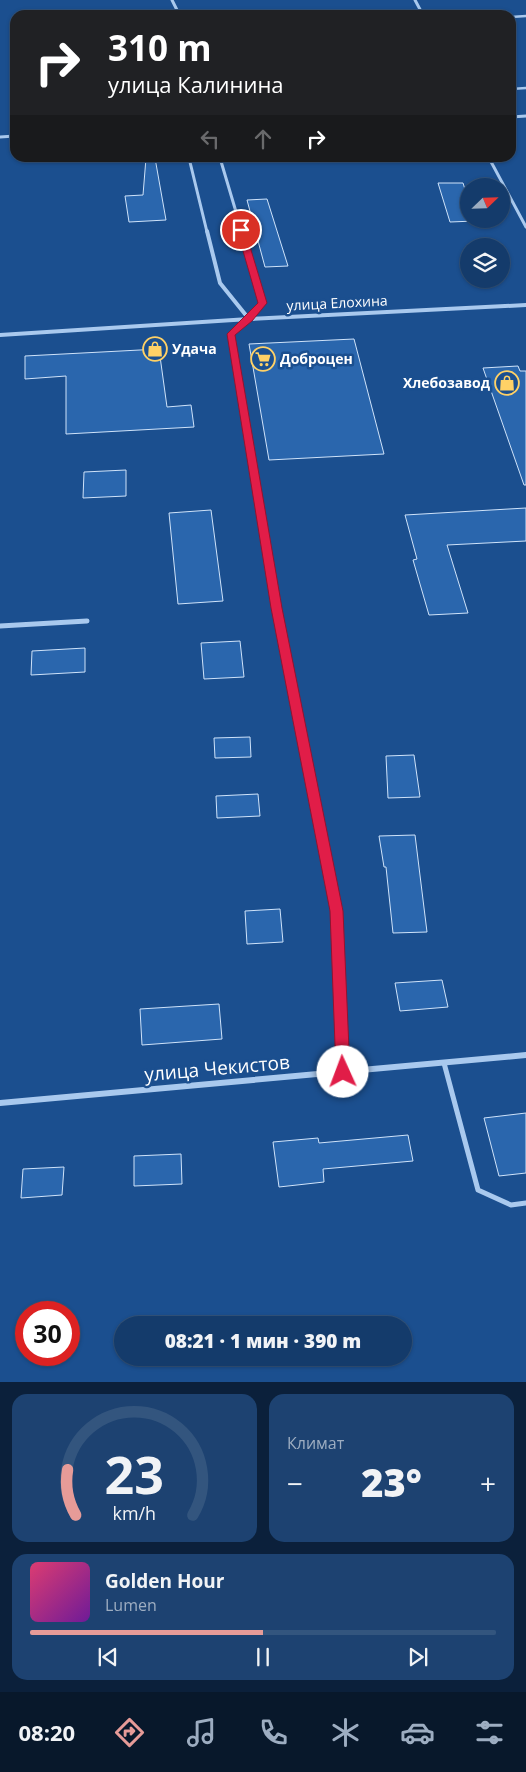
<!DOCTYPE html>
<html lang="ru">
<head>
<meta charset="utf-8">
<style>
	body { margin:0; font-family:"Open Sans",sans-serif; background:#1d4271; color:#f1f3f6; height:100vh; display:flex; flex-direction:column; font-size:19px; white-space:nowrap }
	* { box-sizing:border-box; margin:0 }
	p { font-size:16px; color:#9dadc1 }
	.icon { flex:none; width:28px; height:28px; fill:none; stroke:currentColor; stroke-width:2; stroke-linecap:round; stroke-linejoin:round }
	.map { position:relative; height:1382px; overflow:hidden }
	.sheet { display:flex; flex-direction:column; gap:12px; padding:12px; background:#0b203b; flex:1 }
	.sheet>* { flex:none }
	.top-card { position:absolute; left:10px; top:10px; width:506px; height:152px; border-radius:15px; box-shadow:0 1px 4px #0004,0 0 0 1px #33557e; background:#202124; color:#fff; overflow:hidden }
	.needle { width:32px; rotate:67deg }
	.controls { position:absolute; left:460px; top:178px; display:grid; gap:10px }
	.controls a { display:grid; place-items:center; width:50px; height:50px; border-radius:50%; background:#143b6b; box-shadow:0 1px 4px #0004,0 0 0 1px #33557e; font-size:25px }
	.speed { position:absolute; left:15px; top:1301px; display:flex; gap:10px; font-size:25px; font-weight:700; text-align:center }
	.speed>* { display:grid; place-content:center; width:65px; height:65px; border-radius:50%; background:#143b6b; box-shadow:0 1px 4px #0004,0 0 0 1px #33557e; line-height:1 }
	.speed .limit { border:8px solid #d22; background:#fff; color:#111 }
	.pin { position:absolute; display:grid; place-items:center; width:42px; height:42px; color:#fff; margin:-21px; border:2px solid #fff; border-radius:50%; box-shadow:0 1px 5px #0007 }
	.me { position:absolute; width:55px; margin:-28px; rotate:358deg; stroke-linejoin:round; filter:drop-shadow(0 0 4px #0008) }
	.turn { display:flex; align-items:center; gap:18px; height:105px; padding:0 15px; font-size:22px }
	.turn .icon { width:65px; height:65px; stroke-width:2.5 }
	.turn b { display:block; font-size:35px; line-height:42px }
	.lanes { display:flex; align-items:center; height:48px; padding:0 15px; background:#0003; justify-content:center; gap:25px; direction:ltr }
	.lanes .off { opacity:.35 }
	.big { font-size:38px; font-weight:800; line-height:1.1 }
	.sheet .card { flex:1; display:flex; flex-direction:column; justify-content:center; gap:8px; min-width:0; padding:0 18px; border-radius:15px; background:#1d4271 }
	.sheet .dial { align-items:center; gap:0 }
	.dial svg { height:130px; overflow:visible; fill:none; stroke:#33557e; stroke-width:7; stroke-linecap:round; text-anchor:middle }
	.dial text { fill:#f1f3f6; stroke:none }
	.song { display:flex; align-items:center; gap:15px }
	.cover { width:60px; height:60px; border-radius:8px; background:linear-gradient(135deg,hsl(340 70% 55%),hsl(280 70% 35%)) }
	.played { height:5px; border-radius:2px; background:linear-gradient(90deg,#e69b98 50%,#33557e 50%) }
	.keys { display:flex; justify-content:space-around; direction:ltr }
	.heat { display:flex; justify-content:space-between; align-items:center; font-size:28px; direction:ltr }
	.sheet .tiles { flex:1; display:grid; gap:12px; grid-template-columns:1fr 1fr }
	.card:last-child { grid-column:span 2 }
	.trip { position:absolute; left:114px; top:1316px; width:298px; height:50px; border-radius:25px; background:#143b6b; box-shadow:0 1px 4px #0004,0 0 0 1px #33557e; font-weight:800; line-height:50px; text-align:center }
	.dock { display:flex; height:80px; justify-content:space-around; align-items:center; background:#08182b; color:#9dadc1 }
	.dock .icon { width:35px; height:35px }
	.dock .on { color:#e69b98 }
	.dock b { font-size:22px; color:#f1f3f6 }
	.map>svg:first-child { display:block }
	.building { fill:#2a66ad; stroke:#cfe3fa }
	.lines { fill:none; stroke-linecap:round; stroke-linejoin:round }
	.service-far1 { stroke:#a9c9ee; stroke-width:2.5 }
	.service { stroke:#a9c9ee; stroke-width:5 }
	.minor-far3 { stroke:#a9c9ee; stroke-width:3 }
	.minor-far2 { stroke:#a9c9ee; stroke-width:4 }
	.minor-far1 { stroke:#a9c9ee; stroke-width:5 }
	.minor { stroke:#a9c9ee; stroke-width:6 }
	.route { fill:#e11d48; stroke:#92132f }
	.labels { text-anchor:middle; stroke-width:5; stroke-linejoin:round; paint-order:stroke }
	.far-street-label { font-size:14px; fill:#fff; stroke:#1b4f8f }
	.far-poi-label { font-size:14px; font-weight:bold; fill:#fff; stroke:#1b4f8f; text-anchor:start }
	.near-street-label { font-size:19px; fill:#fff; stroke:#1b4f8f }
</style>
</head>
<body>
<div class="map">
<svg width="526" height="1382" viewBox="0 0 526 1382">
	<rect width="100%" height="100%" fill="#1b4f8f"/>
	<!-- building -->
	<path class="building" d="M146,158H155L166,220L129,222L125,196L143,195Z
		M438,183H463L469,202V219H474L475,221L450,222Z
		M267,199L288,266L265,267L247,200Z
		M354,339L384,454L269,460L249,344Z
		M159,349L167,407L191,405L194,427L66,434V376L25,379V356Z
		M518,366L520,371H526V485H524L483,368Z
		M126,470V496L83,498L84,472Z
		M526,508V541L447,545L468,613L429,615L413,560L417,559L405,515Z
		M211,510L223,601L178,604L169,513Z
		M240,641L244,677L204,679L201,643Z
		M85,648V672L31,675L32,651Z
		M250,737L251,757L215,758L214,738Z
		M414,755L420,797L388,798L386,756Z
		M258,794L260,816L217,818L216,796Z
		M415,835L427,932L393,933L386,867H384L379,836Z
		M280,909L283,942L247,944L245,911Z
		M442,980L448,1007L400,1011L395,983Z
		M219,1004L222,1039L142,1045L140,1009Z
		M526,1113V1173L499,1176L484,1118Z
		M408,1135L413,1161L323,1169L324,1182L279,1187L273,1142L318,1138L319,1143Z
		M181,1154L182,1184L134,1186V1156Z
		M64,1167L62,1195L21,1198L23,1169Z"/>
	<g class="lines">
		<!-- service-far1 -->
		<path class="service-far1" d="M511,17L526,16
			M511,89L526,88"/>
		<!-- service -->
		<path class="service" d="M444,1063L478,1190L511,1205L526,1203"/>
		<!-- minor-far3 -->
		<path class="minor-far3" d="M172,0L178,12L175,15
			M415,0L423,15
			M511,117L526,116
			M0,137L15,136
			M189,158L207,232
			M220,158L242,232
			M489,158L526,227"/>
		<!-- minor-far2 -->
		<path class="minor-far2" d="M207,231L220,283L249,319
			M242,231L263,303L249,319L231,334L263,527
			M0,335L249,319L526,305"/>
		<!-- minor-far1 -->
		<path class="minor-far1" d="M263,526L277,609L335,903
			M0,626L87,621"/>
		<!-- minor -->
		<path class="minor" d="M335,902L343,1072
			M0,1103L526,1055"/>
	</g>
	<!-- route -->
	<path class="route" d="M241,228L245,230L267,303L252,321L235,335L282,608L343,911L350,1072L348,1076L343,1078L338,1076L336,1072L330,911L271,608L227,334L258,303L237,230Z"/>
	<!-- icons -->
	<defs>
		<g id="shop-ring" transform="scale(1.25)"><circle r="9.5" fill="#1b4f8f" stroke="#ffd166" stroke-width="1.5"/><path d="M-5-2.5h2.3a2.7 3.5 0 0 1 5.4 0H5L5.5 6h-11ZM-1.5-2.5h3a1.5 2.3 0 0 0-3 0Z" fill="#ffd166"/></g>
		<g id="supermarket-ring" transform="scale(1.25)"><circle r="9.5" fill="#1b4f8f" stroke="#ffd166" stroke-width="1.5"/><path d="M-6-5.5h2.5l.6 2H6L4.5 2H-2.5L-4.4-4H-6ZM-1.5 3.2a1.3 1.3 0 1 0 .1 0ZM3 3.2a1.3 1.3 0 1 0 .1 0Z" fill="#ffd166"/></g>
	</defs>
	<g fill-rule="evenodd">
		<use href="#shop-ring" x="155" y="349"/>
		<use href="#supermarket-ring" x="263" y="359"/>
		<use href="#shop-ring" x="507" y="383"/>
	</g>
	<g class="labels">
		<!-- far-street labels -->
		<g class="far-street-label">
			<text transform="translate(337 303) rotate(-3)" y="5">улица Елохина</text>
		</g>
		<!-- far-poi labels -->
		<g class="far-poi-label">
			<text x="172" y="354">Удача</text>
			<text x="280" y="364">Доброцен</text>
			<text x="490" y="388" text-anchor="end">Хлебозавод</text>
		</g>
		<!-- near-street labels -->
		<g class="near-street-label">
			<text transform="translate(217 1068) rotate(-5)" y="7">улица Чекистов</text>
		</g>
	</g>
</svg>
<div class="controls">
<a><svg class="needle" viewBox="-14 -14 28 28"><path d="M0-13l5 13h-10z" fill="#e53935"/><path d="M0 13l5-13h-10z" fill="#9dadc1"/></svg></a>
<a><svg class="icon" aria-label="layers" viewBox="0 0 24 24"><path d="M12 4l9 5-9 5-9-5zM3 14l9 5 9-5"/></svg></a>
</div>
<div class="speed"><div class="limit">30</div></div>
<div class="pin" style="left:241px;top:230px;background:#d93025"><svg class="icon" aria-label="arrive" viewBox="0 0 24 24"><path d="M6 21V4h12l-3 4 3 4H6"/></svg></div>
<svg class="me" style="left:343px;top:1072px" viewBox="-20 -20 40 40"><circle r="19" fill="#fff"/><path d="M0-13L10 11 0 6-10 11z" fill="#e11d48"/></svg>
<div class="trip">08:21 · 1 мин · 390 m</div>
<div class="top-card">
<div class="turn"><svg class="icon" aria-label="right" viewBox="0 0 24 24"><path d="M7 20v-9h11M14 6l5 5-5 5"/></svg><div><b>310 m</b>улица Калинина</div></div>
<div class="lanes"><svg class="icon off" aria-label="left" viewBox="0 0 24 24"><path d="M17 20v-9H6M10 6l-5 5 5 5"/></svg><svg class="icon off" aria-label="ahead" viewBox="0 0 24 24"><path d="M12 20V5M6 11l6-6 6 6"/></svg><svg class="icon" aria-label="right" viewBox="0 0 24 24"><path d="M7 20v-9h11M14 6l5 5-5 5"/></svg></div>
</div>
</div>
<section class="sheet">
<div class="tiles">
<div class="card dial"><svg viewBox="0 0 100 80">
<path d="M14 69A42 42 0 1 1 86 69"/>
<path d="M14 69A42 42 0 0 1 9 41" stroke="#e69b98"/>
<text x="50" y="56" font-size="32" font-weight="700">23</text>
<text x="50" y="72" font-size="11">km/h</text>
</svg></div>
<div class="card"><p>Климат</p>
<div class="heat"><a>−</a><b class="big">23°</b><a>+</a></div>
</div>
<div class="card">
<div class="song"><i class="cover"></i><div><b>Golden Hour</b><p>Lumen</p></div></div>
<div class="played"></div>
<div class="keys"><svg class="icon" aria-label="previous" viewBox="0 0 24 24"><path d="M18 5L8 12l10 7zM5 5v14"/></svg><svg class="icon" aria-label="pause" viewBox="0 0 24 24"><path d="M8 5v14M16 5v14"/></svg><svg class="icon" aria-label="next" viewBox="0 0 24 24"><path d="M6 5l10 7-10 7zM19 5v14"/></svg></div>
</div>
</div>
</section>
<nav class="dock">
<b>08:20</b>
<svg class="icon on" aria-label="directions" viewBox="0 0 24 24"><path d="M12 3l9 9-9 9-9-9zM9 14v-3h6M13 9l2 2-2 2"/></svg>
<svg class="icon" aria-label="music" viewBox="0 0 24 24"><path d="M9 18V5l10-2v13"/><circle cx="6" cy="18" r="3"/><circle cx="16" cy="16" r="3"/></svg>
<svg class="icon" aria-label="phone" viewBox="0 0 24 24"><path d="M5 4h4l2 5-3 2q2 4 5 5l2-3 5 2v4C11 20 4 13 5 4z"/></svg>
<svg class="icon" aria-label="climate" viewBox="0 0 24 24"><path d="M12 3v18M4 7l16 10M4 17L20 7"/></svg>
<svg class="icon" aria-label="car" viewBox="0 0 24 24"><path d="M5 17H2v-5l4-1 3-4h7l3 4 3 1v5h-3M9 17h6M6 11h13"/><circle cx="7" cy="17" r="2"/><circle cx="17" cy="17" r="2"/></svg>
<svg class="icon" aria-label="filters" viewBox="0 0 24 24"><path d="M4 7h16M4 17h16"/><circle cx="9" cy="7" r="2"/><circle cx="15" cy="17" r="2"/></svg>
</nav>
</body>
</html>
